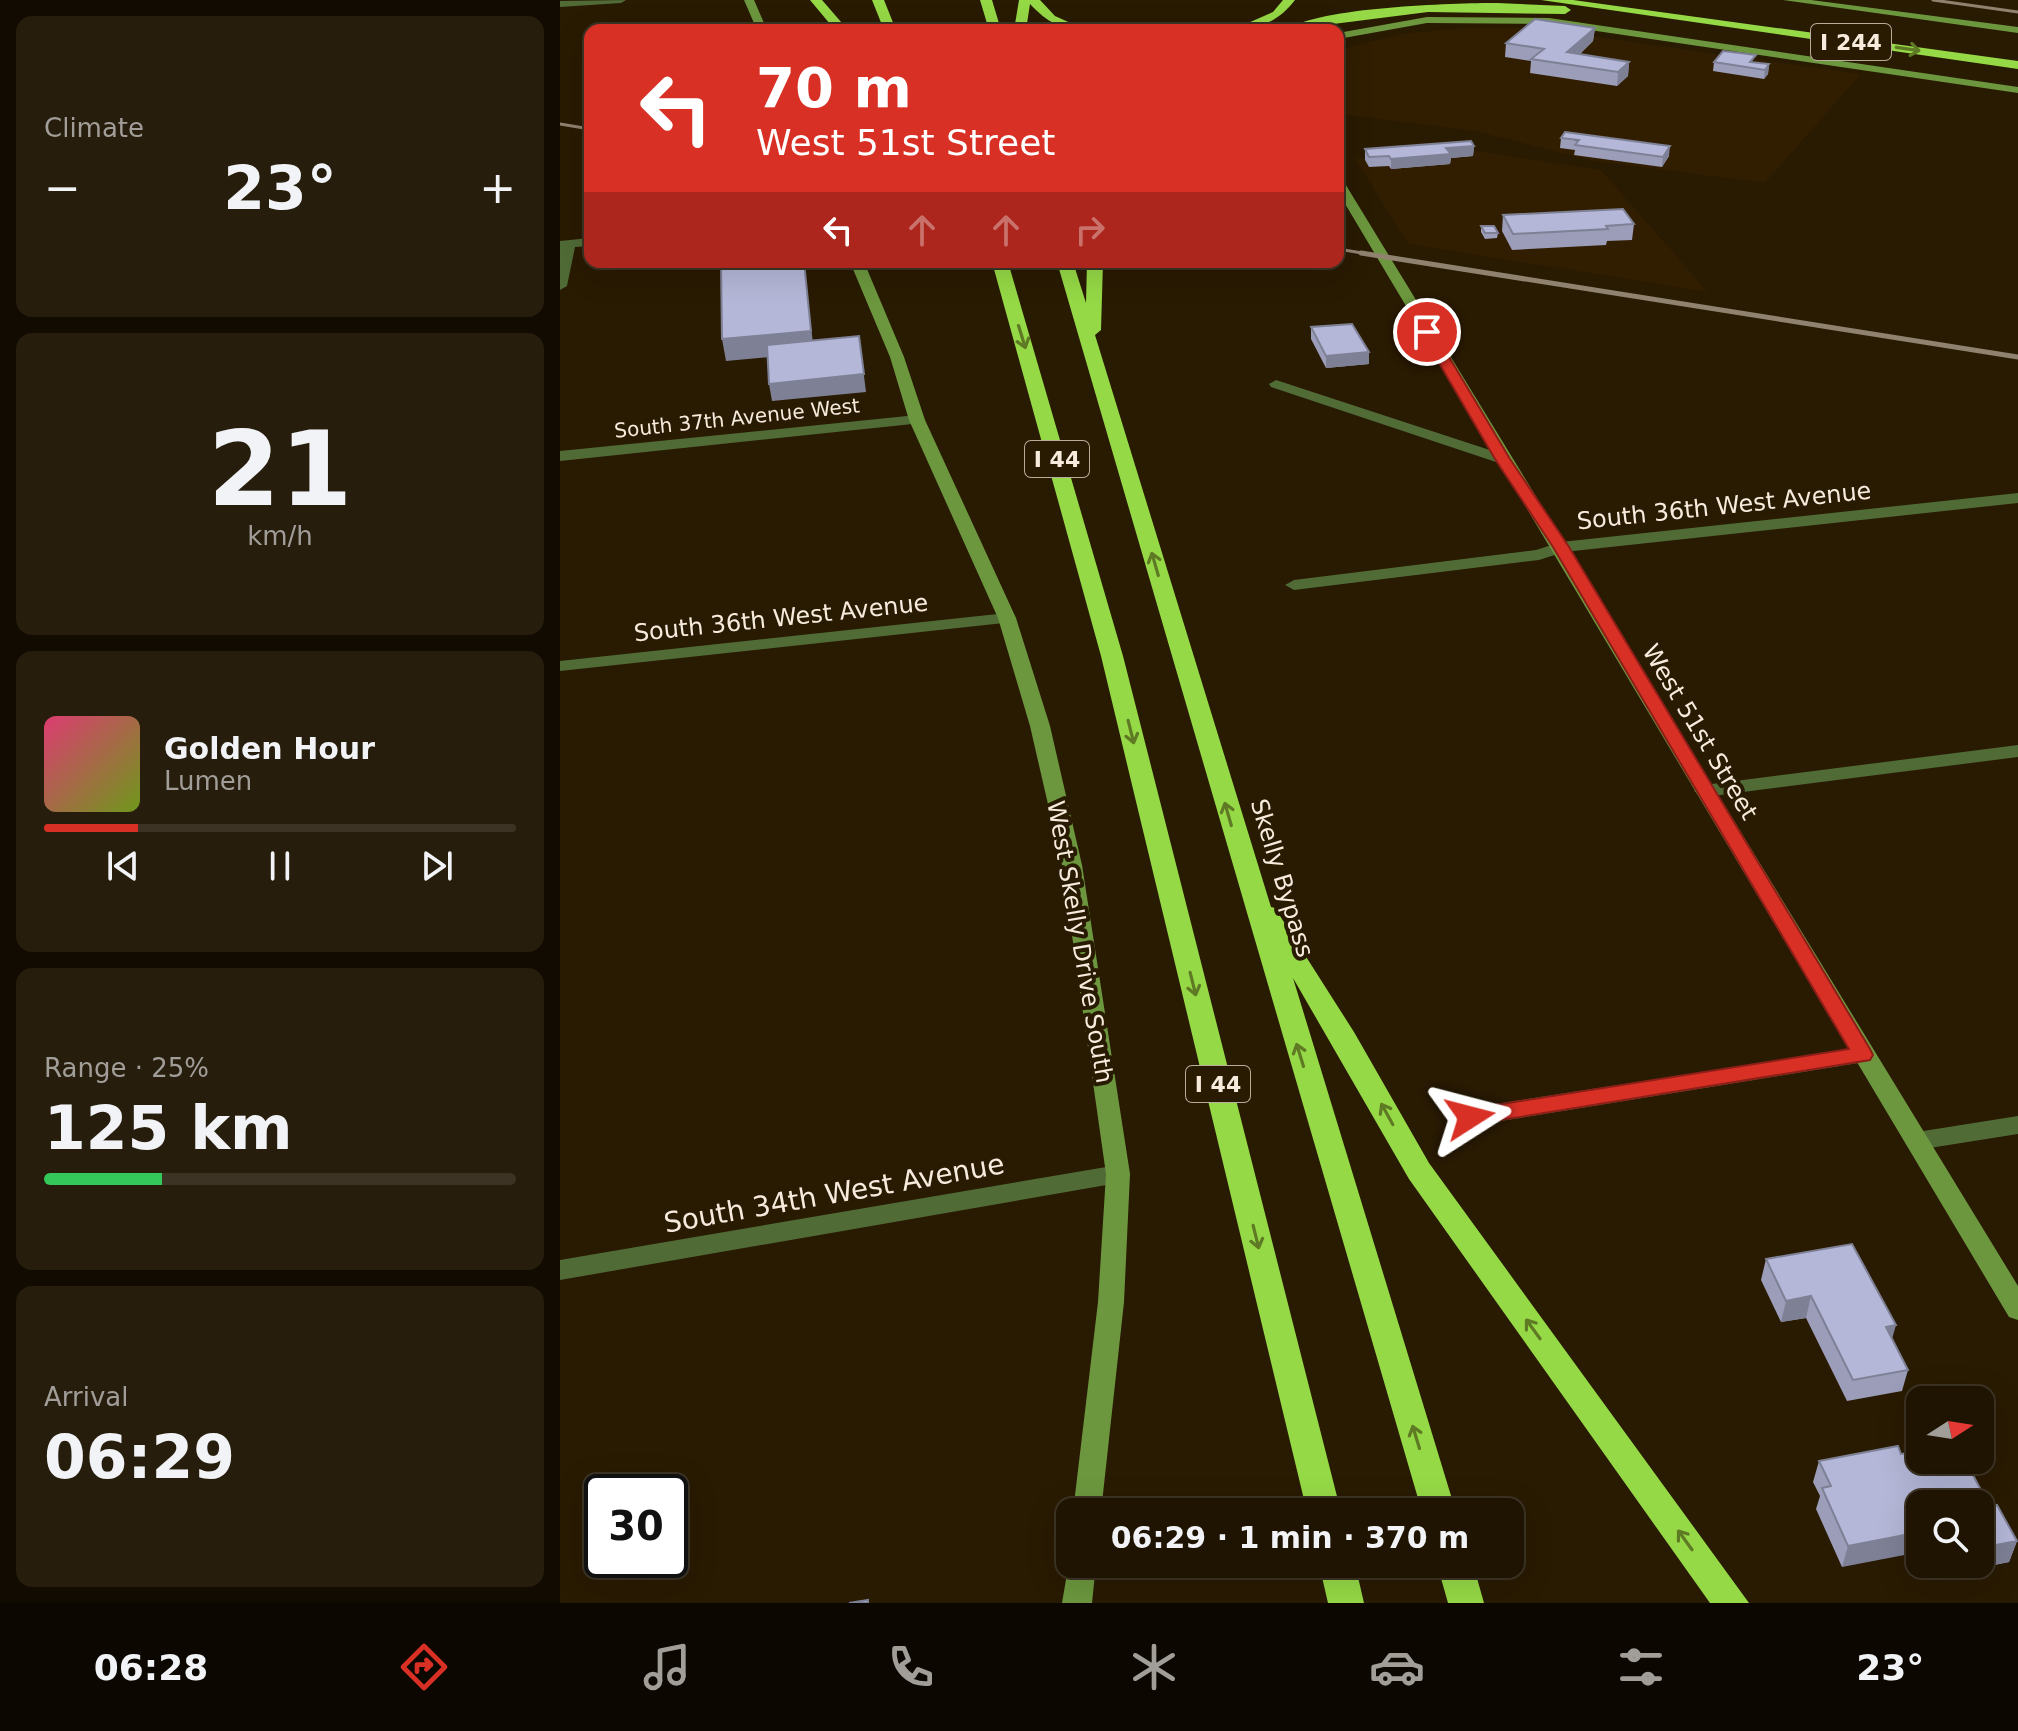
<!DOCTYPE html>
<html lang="en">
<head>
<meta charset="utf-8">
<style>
	body { margin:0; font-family:"DejaVu Sans",sans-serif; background:#271d0c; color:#f1f3f6; height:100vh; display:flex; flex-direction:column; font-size:30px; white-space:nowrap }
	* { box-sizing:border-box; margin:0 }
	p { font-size:26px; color:#a19e99 }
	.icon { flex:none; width:44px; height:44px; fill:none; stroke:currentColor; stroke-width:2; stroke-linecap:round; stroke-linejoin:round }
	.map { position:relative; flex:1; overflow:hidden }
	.panel { display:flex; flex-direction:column; gap:16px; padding:16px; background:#110b01; width:560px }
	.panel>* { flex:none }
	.hud { position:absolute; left:24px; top:24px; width:760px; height:244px; border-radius:16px; box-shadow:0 8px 32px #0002,0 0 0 2px #3c3324; background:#d93025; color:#fff; overflow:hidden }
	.needle { width:52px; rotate:78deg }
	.tools { position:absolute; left:1346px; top:1386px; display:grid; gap:16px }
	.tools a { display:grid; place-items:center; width:88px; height:88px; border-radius:16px; background:#1f1402; box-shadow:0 8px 32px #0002,0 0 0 2px #3c3324; font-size:40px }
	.speed { position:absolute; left:24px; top:1474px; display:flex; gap:16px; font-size:40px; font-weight:700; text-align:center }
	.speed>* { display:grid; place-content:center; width:104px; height:104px; border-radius:50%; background:#1f1402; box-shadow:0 8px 32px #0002,0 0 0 2px #3c3324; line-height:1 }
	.speed .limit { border:4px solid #111; border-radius:12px; background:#fff; color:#111 }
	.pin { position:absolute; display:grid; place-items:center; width:68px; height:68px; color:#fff; margin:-34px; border:4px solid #fff; border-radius:50%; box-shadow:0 2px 8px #0007 }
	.me { position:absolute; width:88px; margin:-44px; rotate:81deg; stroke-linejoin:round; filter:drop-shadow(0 0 6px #0008) }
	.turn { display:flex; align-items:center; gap:28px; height:168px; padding:0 40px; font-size:36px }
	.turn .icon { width:104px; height:104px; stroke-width:2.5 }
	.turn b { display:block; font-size:56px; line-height:68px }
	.lanes { display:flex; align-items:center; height:76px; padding:0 40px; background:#0003; justify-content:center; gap:40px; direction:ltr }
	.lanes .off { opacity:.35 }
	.big { font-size:60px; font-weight:800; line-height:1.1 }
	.panel .widget { flex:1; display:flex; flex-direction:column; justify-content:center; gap:12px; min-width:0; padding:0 28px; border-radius:16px; background:#271d0c }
	.panel .dial { align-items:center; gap:0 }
	.dial b { font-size:104px; line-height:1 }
	.song { display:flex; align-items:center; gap:24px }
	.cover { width:96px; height:96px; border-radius:12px; background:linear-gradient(135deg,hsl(340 70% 55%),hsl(80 70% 35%)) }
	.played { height:8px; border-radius:4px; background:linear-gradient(90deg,#d93025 20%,#3c3324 20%) }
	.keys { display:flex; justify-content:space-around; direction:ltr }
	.heat { display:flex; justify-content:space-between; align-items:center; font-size:44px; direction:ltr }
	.charge { height:12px; border-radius:6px; background:linear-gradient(90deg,#34c759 25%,#3c3324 0) }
	.trip { position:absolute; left:496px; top:1498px; width:468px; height:80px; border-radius:16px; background:#1f1402; box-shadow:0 8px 32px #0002,0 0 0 2px #3c3324; font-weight:800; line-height:80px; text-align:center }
	.dock { display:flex; height:128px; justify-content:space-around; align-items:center; background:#0c0801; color:#a19e99 }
	.dock .icon { width:56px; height:56px }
	.dock .active { color:#d93025 }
	.dock b { font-size:36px; color:#f1f3f6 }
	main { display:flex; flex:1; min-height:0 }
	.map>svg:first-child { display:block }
	.built { fill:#311e00 }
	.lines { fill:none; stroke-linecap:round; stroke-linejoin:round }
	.street { fill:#506b36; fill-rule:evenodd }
	.secondary { fill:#6c973e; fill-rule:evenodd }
	.highway { fill:#95d946; fill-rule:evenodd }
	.rail-far1 { stroke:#8f826f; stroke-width:3 }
	.rail { stroke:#8f826f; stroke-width:5 }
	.wall { fill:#9b9db9 }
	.shaded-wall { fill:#7e8096 }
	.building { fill:#b4b7d7; stroke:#7e8096; stroke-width:2 }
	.oneway { stroke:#5f7a24 }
	.route { fill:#d93025; stroke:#8d1f18; stroke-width:2 }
	.labels { text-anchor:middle; stroke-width:8; stroke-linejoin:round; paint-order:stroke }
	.far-street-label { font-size:20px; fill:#f6ebdd; stroke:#291a02 }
	.shield { fill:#291a02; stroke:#b8ac9b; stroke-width:2 }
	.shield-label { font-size:22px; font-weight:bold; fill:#f6ebdd }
	.street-label { font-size:24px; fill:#f6ebdd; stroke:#291a02 }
	.near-street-label { font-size:28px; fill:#f6ebdd; stroke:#291a02 }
</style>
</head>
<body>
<main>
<section class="panel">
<div class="widget"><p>Climate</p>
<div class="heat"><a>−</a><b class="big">23°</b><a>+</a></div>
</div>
<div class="widget dial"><b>21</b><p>km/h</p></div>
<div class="widget">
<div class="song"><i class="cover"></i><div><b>Golden Hour</b><p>Lumen</p></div></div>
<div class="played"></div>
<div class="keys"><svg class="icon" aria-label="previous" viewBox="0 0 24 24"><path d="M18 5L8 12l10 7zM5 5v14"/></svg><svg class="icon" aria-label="pause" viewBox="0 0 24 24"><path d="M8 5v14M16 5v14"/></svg><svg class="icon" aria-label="next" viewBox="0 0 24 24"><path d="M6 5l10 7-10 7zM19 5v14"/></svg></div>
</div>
<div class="widget"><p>Range · 25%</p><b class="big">125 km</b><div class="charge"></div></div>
<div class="widget"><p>Arrival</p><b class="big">06:29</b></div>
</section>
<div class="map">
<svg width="1458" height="1603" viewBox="0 0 1458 1603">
	<rect width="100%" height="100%" fill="#291a02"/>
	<!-- built -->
	<path class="built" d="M973,28L1301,74L1205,183L1034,161L915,131L778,114V50L840,34L902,28Z
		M910,150L1041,170L1148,292L848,244L795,159Z"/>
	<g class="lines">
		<!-- street -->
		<path class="street" d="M66,0L61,3L0,7V1Z
			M30,238V246L15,247L7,286L0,290V241Z
			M716,380L948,456L950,459L948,462H936L711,387L709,384Z
			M357,415L365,420L362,423L0,461V451Z
			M1458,493V503L1004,552L979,560L734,590L725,585L734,580L976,550L1001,542Z
			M447,613L453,614L456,618L453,622L0,671V661Z
			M1458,745V757L1144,797L1134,791L1144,785Z
			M1303,1047L1311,1049L1315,1055L1311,1061L910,1126L902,1123L898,1117L902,1111L910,1108Z
			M1458,1116V1134L1357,1150L1348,1147L1345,1141L1348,1135L1357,1132Z
			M558,1165L567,1167L570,1174L567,1181L558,1183L0,1280V1260Z"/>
		<!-- secondary -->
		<path class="secondary" d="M184,0H194L207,30H197Z
			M1223,0H1251L1458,27V33Z
			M867,17L989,18L1458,87V93L989,24L867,23L778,39V33Z
			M778,178L784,182L1458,1286V1320L1449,1317L778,192Z
			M290,262H304L344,357L365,420L456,618L490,726L522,865L570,1174L564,1302L541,1512H513L538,1302L546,1174L502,865L470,726L438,618L349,420L330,357Z
			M510,1556V1564H536L532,1603H502Z"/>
		<!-- highway -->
		<path class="highway" d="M250,0H262L288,30H275Z
			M312,0H324L336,30H324Z
			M420,0H432L441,30H429Z
			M459,0H480L495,16L526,30C501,30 487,22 470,4L466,30H454Z
			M723,0H735C719,21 699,30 672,30L713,12Z
			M981,0H1013L1458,61V69Z
			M937,3L1005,6L1011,10L1005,14L868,12L726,30C759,7 893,3 937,3Z
			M432,262H448L563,656L781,1512H747L541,656Z
			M497,262H513L526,303L527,262H543L541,330L535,335L711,907L715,908L794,1032L869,1163L1189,1603H1150L849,1179L733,978L896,1512H862Z
			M759,1564H795L804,1603H768Z
			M877,1564H913L924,1603H888Z"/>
		<!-- rail-far1 -->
		<path class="rail-far1" d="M1373,0L1458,12
			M0,124L30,129
			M778,249L814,255"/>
		<!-- rail -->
		<path class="rail" d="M801,253L1458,357"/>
	</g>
	<!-- wall -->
	<path class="wall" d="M1035,28L1033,41L1020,54L1069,62L1068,76L1057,86L970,73L971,61L945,57L946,43Z
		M1154,62L1195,63L1209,64L1208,74L1204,79L1153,71Z
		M1001,138L1109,156L1102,167L1014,155L1015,150L1000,148Z
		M914,146L913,156L891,158L890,164L831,169L829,166L809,167L805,160V149Z
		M943,215L1074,224L1072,240L1047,241L1046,245L952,250L942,231Z
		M921,226L938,233L937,238L925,239L921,232Z
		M751,327L809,364L766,368L751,339Z
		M1206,1259L1332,1339L1348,1370L1342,1391L1287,1401L1246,1318L1221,1322L1201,1280Z
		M1341,1454L1430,1507L1457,1541L1449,1562L1374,1577L1368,1564H1420V1504L1282,1567L1256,1509L1260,1496L1253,1482L1259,1461Z"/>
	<!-- shaded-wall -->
	<path class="shaded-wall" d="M1035,28L1033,41L1006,66L1007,52Z
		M1069,62L1068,76L1057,86L1058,72Z
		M1209,64L1208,74L1204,79L1205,70Z
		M914,146L913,156L891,158L890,164L831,169V159L886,148Z
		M1110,146L1109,156L1102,167L1103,157Z
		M244,262L254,353L166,361L162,339Z
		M299,336L306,392L212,401L209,384Z
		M809,352V364L766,368V356Z
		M1251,1296L1246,1318L1221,1322L1226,1301Z
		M1336,1325L1330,1346L1326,1327Z
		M1360,1532V1552L1282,1567L1288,1546Z
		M1457,1541L1449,1562L1374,1577L1378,1564H1420V1548Z"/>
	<!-- building -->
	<path class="building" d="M975,19L1035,28L1007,52L1069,62L1058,72L971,59L984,49L946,43Z
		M1163,51L1196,55L1190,62L1209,64L1205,70L1154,62Z
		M1005,132L1110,146L1103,157L1015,145L1019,140L1001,138Z
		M911,141L914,146L886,148L891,154L831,159L829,156L809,157L805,149Z
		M1063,209L1074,224L1046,226L1048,229L953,234L943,215Z
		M921,226H934L938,233H925Z
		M161,262H244L251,331L162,339Z
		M792,324L809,352L766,356L751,327Z
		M299,336L304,374L209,384L207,345Z
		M1292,1244L1336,1325L1326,1327L1348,1370L1293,1380L1251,1296L1226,1301L1206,1259Z
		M1338,1446L1341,1454L1360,1451V1460H1405L1430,1507L1437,1505L1457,1541L1420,1548V1504H1360V1532L1288,1546L1262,1488L1271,1486L1259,1461Z
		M308,1600V1603H289Z"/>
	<!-- one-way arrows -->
	<defs><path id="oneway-shaft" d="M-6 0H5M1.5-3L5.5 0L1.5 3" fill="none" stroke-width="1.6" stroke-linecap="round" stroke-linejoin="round" transform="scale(2)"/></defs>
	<g class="oneway">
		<use href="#oneway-shaft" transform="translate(1348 49) rotate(8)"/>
		<use href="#oneway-shaft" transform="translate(462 337) rotate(73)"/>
		<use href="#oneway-shaft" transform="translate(595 564) rotate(-106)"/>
		<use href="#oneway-shaft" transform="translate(571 732) rotate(76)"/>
		<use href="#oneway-shaft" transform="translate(668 814) rotate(-106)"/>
		<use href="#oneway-shaft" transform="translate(633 984) rotate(76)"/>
		<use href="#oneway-shaft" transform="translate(740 1055) rotate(-107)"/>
		<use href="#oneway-shaft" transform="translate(827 1114) rotate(-119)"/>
		<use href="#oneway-shaft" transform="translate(696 1237) rotate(76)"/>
		<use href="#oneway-shaft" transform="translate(973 1329) rotate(-126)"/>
		<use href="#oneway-shaft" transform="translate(856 1437) rotate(-107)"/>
		<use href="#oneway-shaft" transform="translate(1125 1540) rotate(-126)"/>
	</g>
	<!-- route -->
	<path class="route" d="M867,328L874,332L950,459L1009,547L1310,1049L1313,1055L1310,1060L910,1125L902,1123L899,1117L910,1109L1289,1049L993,547L935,459L861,332Z"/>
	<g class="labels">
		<!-- far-street labels -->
		<g class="far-street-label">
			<text transform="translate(177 418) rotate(-6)" y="7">South 37th Avenue West</text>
		</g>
		<!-- shield labels -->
		<g class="shield">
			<rect x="1251" y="24" width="80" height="36" rx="6"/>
			<rect x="465" y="441" width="64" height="36" rx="6"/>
			<rect x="626" y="1066" width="64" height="36" rx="6"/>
		</g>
		<g class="shield-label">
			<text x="1291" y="50">I 244</text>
			<text x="497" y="467">I 44</text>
			<text x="658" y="1092">I 44</text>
		</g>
		<!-- street labels -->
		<g class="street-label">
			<text transform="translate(1164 506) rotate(-6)" y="8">South 36th West Avenue</text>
			<text transform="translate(221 618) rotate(-6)" y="8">South 36th West Avenue</text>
			<text transform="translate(1140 732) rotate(59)" y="8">West 51st Street</text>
			<text transform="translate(722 878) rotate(73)" y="8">Skelly Bypass</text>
			<text transform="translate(520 942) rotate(80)" y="8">West Skelly Drive South</text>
		</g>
		<!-- near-street labels -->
		<g class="near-street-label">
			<text transform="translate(274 1193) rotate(-10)" y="10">South 34th West Avenue</text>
		</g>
	</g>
</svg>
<div class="tools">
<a><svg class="needle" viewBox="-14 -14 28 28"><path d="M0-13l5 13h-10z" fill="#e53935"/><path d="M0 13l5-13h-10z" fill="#a19e99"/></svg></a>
<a><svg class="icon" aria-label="search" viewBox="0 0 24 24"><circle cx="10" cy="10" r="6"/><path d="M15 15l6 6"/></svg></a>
</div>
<div class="speed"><div class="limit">30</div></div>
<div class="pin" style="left:867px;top:332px;background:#d93025"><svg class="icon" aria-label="arrive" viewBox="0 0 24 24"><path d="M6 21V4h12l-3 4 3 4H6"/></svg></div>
<svg class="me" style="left:910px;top:1117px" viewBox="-20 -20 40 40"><path d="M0-17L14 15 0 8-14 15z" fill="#d93025" stroke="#fff" stroke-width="4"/></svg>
<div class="trip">06:29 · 1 min · 370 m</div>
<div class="hud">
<div class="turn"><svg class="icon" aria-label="left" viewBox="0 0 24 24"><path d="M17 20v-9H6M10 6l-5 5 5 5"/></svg><div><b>70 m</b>West 51st Street</div></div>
<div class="lanes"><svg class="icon" aria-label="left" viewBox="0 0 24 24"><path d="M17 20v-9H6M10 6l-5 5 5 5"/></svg><svg class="icon off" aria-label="ahead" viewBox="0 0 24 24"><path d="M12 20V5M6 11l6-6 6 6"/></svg><svg class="icon off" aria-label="ahead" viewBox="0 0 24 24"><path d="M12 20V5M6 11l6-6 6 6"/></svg><svg class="icon off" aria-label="right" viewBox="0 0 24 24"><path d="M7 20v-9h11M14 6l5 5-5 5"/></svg></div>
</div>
</div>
</main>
<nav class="dock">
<b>06:28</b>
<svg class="icon active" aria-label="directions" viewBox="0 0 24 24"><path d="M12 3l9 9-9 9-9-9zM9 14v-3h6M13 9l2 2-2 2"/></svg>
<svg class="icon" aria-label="music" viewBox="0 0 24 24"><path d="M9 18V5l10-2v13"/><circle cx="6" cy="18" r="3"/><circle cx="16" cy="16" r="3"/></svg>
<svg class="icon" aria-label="phone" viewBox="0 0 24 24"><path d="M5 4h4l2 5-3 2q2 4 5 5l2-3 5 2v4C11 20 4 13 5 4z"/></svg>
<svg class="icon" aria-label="climate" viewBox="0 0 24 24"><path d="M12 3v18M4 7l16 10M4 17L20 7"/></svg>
<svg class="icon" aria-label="car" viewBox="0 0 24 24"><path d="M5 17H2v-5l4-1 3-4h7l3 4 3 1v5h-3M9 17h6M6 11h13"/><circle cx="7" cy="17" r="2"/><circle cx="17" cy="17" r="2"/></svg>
<svg class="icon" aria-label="filters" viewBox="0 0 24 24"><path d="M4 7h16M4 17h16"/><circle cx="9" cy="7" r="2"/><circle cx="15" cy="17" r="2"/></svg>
<b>23°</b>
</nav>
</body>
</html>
